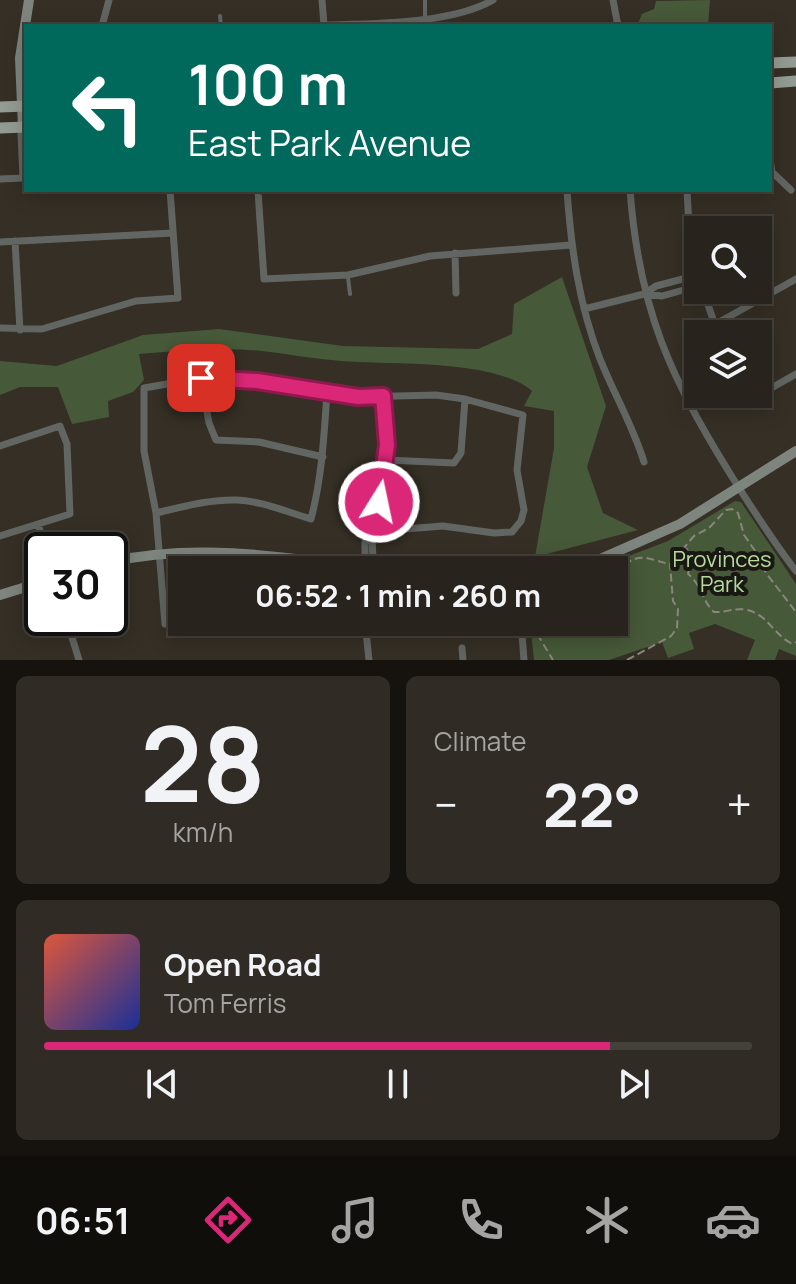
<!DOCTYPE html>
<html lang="en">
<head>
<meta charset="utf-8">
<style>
	body { margin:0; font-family:Manrope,sans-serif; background:#302b25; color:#f1f3f6; height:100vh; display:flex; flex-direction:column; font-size:30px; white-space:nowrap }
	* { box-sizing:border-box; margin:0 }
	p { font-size:26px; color:#a5a4a3 }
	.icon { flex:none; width:44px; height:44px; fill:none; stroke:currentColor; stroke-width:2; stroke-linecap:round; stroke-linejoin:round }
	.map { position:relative; height:660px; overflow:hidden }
	.drawer { display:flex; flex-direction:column; gap:16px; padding:16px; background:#16130f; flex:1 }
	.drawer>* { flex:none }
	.guide { position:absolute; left:24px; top:24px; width:748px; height:168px; border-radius:0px; box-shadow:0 4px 20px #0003,0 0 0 2px #44403b; background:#00695c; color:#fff; overflow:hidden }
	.fabs { position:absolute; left:684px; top:216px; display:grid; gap:16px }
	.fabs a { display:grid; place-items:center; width:88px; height:88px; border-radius:0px; background:#28231c; box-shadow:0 4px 20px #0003,0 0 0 2px #44403b; font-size:40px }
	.speed { position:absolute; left:24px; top:532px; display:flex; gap:16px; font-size:40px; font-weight:700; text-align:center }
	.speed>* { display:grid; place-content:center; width:104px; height:104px; border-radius:50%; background:#28231c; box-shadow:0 4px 20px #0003,0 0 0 2px #44403b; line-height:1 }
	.speed .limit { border:4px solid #111; border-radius:12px; background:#fff; color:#111 }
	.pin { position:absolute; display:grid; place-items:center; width:68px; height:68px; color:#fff; margin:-34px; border-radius:16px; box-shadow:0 4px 12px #0006 }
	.me { position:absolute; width:88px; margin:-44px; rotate:10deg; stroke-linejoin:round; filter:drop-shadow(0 0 6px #0008) }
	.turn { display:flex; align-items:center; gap:28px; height:168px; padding:0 32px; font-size:36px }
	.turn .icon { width:104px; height:104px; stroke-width:2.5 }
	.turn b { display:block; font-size:56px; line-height:68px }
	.big { font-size:60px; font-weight:700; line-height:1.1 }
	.drawer .tile { flex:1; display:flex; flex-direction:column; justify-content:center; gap:12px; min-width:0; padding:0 28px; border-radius:12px; background:#302b25 }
	.drawer .dial { align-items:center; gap:0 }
	.dial b { font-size:104px; line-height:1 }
	.song { display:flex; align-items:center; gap:24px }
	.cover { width:96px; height:96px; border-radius:12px; background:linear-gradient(135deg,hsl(10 70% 55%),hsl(230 70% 35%)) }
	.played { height:8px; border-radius:4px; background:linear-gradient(90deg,#db2777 80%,#44403b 80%) }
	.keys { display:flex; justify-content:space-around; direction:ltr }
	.heat { display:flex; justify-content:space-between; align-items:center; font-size:44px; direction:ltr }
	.drawer .tiles { flex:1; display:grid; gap:16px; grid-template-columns:1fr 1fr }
	.tile:last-child { grid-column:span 2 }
	.trip { position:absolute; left:168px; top:556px; width:460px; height:80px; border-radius:0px; background:#28231c; box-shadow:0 4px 20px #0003,0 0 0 2px #44403b; font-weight:700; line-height:80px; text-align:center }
	.menu { display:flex; height:128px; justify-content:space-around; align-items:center; background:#100e0b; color:#a5a4a3 }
	.menu .icon { width:56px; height:56px }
	.menu .on { color:#db2777 }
	.menu b { font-size:36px; color:#f1f3f6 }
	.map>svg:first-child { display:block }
	.green { fill:#465938 }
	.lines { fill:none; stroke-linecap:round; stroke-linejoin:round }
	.path { stroke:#8a857d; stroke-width:2; stroke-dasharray:8 4; stroke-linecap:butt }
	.lane { stroke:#626662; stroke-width:4 }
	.street { stroke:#626662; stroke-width:7 }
	.secondary { stroke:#7d857e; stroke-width:10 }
	.primary { stroke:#939c93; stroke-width:11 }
	.route-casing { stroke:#8e194d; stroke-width:20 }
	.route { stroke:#db2777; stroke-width:14 }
	.labels { text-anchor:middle; stroke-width:8; stroke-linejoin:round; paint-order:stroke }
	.park-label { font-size:22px; fill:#b6db9d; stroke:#1a1813 }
</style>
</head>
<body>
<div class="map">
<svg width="796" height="660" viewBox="0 0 796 660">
	<rect width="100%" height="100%" fill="#352f25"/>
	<!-- green -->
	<path class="green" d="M710,0L708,26H637L642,14L654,9L656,1Z
		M562,277L606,406L587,467L603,513L638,530L535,557L554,448V411L524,406L532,391C494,359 392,365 341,361C315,359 288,354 262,351C221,347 180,351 139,354L144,380L133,392L108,401L109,417L72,424L58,387H20L0,395V361L57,366L143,335L219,329L343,346L478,349L512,334L514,304Z
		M735,501L741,502L745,508L796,584V656L779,649L775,660H747L755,640L715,624L689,633L694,649L668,658L662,642L609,660H534L530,622H614V570H592L668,541Z"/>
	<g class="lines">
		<!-- path -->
		<path class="path" d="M686,548L692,559L688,574C702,585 702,601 714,612C725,613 736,607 747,610C768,614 774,636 793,644L796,642
			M614,571C641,553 639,556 669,564
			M535,622L539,637L553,660
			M627,660L671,636L677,628L678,609L673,601L670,564L694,536L709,528L726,510L732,509L738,513L744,535L758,555L766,573L796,612"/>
		<!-- lane -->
		<path class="lane" d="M425,0V19
			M220,16L221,26
			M348,277L350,294"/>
		<!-- street -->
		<path class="street" d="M322,0L324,25
			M613,0L618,26
			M102,26L109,0
			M303,26C357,23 446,27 493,0
			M770,159L772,172L791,190
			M23,178L21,134L23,127
			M0,179L24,178
			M265,190L258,191L264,279L348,275L430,256L571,245
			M567,190C571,248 579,305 600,359C614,394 633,426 644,462
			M630,190C639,311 671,379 734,480C754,511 773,542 796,571
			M687,190L689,226L698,267
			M15,241L20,330
			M0,242L173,233
			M455,253L456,293
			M703,290L718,334
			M644,294L656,286L698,275
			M584,309L644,294L662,296L698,286
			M714,325L796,279
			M0,328L42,329L136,301L178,298L170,190
			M201,378L209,423L216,440L259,442L323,457
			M749,394L752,399L796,374
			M0,446L60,426L67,444L70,514L0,536
			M386,460L454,463L461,453L465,399
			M156,513C182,507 210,499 237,500C262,501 287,512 311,519C322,477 324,436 327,393
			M38,524L46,550
			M365,568L373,559L372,536
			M268,570L269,556
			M365,570V542L372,536L386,460L383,396
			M66,618L79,660
			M365,622L369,660
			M521,622L524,660
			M165,624L156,513L144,451V388L201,378L257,381L358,397L436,395L465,399L523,415L517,470L524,510L521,521L512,532L494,533L443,526L405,529L375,522
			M462,648L463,660"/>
		<!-- secondary -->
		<path class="secondary" d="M23,127L20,58L29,0
			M110,562C199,542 292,558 381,570
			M559,570L600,559L680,524L796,451
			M0,595L42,582"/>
		<!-- primary -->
		<path class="primary" d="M770,63L796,62
			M770,83L796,81
			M0,107L26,106
			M0,128L26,127"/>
	</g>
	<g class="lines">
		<!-- route casing -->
		<g class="route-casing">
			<path id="route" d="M201,378L257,381L358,397L383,396L387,445L379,502"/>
		</g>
		<!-- route -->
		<use href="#route" class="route"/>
	</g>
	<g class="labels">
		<!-- park labels -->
		<g class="park-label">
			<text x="722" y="567">Provinces<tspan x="722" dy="25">Park</tspan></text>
		</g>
	</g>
</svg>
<div class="fabs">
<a><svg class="icon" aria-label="search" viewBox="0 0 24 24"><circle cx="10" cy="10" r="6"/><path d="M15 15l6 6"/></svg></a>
<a><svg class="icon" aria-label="layers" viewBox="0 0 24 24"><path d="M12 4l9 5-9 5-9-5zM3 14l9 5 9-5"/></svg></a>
</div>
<div class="speed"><div class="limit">30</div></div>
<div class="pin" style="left:201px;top:378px;background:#d93025"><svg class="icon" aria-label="arrive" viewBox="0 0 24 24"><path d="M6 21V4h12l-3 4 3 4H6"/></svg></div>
<svg class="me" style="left:379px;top:502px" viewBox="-20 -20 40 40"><circle r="17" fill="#db2777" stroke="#fff" stroke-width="3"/><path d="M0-11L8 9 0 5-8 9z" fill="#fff"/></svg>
<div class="trip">06:52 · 1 min · 260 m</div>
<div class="guide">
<div class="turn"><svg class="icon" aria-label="left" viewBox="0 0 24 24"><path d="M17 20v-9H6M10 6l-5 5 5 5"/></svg><div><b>100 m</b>East Park Avenue</div></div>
</div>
</div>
<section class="drawer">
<div class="tiles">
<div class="tile dial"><b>28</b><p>km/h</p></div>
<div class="tile"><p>Climate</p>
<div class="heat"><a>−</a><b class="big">22°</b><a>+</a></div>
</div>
<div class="tile">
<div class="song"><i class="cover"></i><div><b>Open Road</b><p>Tom Ferris</p></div></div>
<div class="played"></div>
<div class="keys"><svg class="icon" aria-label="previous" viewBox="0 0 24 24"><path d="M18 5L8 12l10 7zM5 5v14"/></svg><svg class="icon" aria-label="pause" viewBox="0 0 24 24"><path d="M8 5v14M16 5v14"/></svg><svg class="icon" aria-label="next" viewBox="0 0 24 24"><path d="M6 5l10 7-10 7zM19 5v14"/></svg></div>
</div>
</div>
</section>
<nav class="menu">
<b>06:51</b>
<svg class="icon on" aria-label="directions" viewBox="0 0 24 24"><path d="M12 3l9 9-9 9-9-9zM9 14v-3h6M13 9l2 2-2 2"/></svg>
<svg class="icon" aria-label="music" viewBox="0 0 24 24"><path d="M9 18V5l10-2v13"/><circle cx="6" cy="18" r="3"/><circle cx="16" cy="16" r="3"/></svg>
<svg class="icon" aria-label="phone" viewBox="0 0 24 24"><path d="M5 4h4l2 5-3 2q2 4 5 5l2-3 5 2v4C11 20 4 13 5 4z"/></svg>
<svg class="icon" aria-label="climate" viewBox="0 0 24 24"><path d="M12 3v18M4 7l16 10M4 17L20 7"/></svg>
<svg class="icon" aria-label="car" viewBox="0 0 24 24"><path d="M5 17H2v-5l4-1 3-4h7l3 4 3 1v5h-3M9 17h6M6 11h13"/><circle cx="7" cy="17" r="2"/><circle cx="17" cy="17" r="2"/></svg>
</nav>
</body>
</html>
